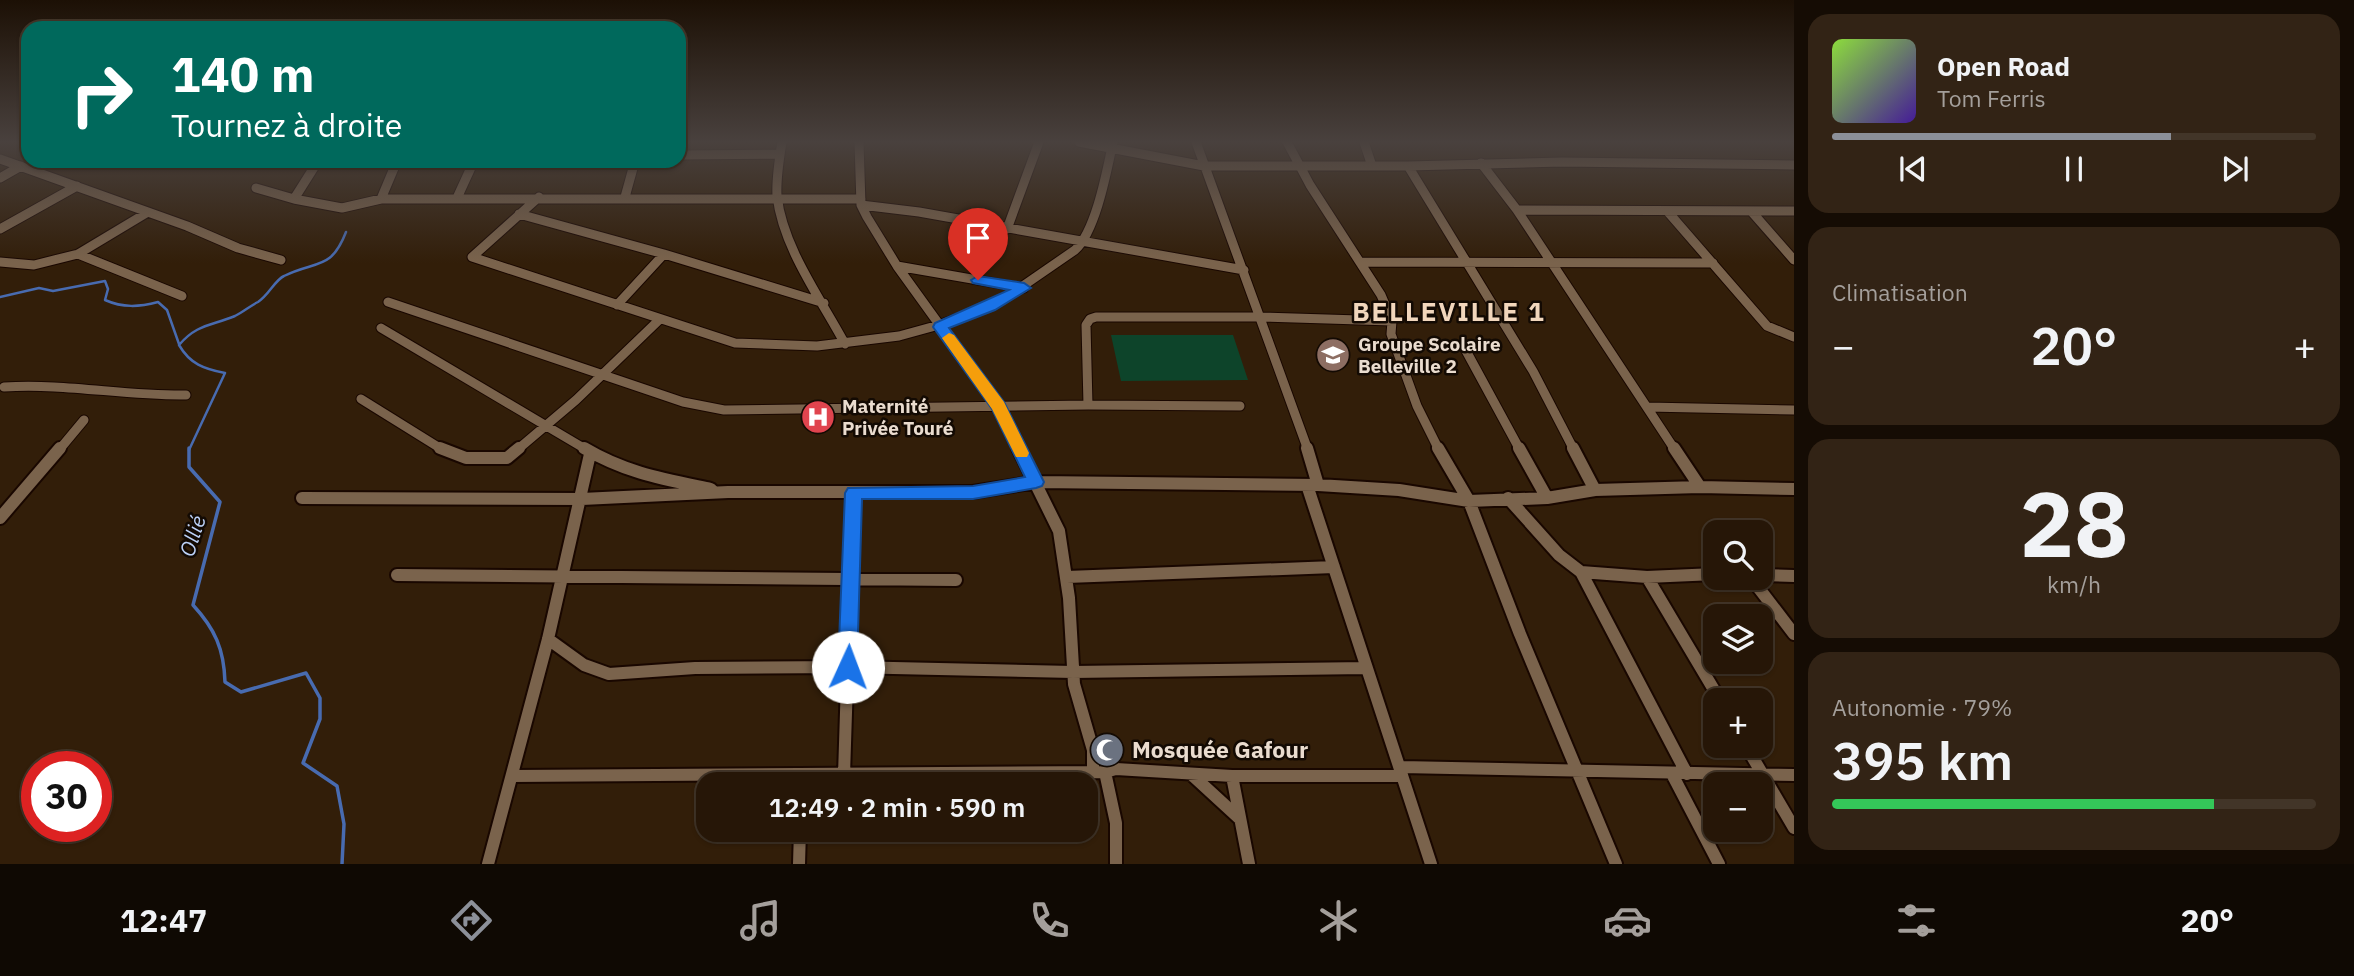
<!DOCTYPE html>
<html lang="fr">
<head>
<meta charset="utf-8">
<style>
	body { margin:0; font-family:"IBM Plex Sans",sans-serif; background:#322315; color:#f1f3f6; height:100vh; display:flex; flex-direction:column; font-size:26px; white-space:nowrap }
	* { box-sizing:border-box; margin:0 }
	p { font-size:23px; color:#a49f9b }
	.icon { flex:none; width:38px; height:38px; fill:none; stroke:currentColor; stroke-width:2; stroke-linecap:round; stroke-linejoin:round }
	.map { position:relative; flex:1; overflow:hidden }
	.details { display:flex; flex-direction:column; gap:14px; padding:14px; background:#150c04; width:560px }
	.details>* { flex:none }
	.banner { position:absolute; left:21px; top:21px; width:665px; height:147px; border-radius:21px; box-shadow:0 2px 5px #0004,0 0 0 2px #423528; background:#00695c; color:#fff; overflow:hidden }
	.buttons { position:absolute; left:1703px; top:520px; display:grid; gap:14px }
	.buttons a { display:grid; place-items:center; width:70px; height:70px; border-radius:14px; background:#261607; box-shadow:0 2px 5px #0004,0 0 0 2px #423528; font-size:35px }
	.speed { position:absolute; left:21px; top:751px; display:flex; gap:14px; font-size:35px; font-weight:700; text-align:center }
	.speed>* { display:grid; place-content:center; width:91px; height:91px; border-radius:50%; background:#261607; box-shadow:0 2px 5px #0004,0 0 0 2px #423528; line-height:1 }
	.speed .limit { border:10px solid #d22; background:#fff; color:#111 }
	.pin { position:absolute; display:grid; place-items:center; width:60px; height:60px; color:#fff; margin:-72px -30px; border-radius:50% 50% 50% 0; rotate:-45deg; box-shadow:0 0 7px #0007 }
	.pin .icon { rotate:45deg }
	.me { position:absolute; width:77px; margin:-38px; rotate:2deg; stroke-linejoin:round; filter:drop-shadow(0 0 5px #0008) }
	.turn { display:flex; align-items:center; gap:24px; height:147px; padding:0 35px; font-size:32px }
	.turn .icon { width:91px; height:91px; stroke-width:2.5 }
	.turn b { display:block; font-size:49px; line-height:60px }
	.big { font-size:52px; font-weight:600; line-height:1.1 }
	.details .card { flex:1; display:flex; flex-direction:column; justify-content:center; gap:10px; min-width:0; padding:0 24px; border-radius:21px; background:#322315 }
	.details .dial { align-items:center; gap:0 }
	.dial b { font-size:91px; line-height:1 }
	.song { display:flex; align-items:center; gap:21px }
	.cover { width:84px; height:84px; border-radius:10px; background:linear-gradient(135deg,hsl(90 70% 55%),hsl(260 70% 35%)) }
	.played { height:7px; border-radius:4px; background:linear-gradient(90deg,#8c9099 70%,#423528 70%) }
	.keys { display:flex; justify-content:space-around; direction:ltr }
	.heat { display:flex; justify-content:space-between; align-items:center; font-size:38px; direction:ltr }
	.charge { height:10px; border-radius:5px; background:linear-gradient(90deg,#34c759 79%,#423528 0) }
	.trip { position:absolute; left:696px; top:772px; width:402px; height:70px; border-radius:21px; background:#261607; box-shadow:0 2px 5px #0004,0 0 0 2px #423528; font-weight:600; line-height:70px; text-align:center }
	.dock { display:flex; height:112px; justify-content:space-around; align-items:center; background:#0f0903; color:#a49f9b }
	.dock .icon { width:49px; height:49px }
	.dock .selected { color:#8c9099 }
	.dock b { font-size:32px; color:#f1f3f6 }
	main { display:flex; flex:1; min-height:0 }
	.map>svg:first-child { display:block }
	.green { fill:#0d442a }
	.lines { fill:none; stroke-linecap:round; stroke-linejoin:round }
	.stream-far1 { stroke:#486bb0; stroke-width:2.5 }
	.stream { stroke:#486bb0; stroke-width:3.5 }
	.minor-far1-casing { stroke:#190700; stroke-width:11 }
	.minor-casing { stroke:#190700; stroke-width:16 }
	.minor-far1 { stroke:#7a634c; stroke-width:9 }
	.minor { stroke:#7a634c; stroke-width:12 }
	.route { fill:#1a73e8; stroke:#114b97; stroke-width:2 }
	.slow { fill:#f59e0b }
	.labels { text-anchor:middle; stroke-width:5; stroke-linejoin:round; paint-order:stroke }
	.poi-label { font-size:19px; font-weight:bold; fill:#eadccf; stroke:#130a03; text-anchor:start }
	.water-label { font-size:21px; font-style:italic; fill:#bcd1f7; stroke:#130a03 }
	.near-poi-label { font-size:23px; font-weight:bold; fill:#eadccf; stroke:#130a03; text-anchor:start }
	.district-label { font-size:26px; font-weight:bold; letter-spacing:2px; fill:#f1d6bc; stroke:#130a03 }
</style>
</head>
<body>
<main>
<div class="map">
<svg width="1794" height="864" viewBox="0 0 1794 864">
	<rect width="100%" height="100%" fill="#321e09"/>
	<!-- green -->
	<path class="green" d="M1111,335H1233L1248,380L1121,381Z"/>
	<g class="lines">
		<!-- stream-far1 -->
		<path class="stream-far1" d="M0,297L39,288L53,291L105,281L108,289L105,300C123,308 139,307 158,302L167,310L179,344
			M189,450L225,373C204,369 190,364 179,345C197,324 211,326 235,316C243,312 250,306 258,302C269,295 275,280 284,276C316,260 331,271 346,232"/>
		<!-- stream -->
		<path class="stream" d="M189,448V467L220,502L193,605C215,629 224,649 225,682L241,692L306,673L320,698V719L303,763L337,786L344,824L342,864"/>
		<!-- minor-far1 casing -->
		<g class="minor-far1-casing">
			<path id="minor-far1" d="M782,142C779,160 776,178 777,196C783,248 821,299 845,344
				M859,142L861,205L867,217L897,266L998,406L1019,450
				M1079,142L1204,166H1408L1562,162L1794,165
				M1196,142L1308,450
				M1287,142L1310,185L1381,295L1392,321L1391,334L1417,406L1439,450
				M1364,142L1372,166
				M679,155L780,154
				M0,159L187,226L238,248L281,260
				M1481,163L1517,210L1675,450
				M1408,166L1533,371L1574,450
				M0,178L21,166
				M256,188L294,199L342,208L381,199H861
				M539,197L472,257L735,343L817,346L899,336L939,325L978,311L1014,292L1075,250C1096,231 1107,170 1113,142
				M625,197L635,161
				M457,198L474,161
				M294,199L318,161
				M381,199L397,161
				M861,205L919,212L1244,270
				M1517,210L1794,211
				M1751,211L1794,260
				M1668,212L1767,326L1794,337
				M519,214L664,254L824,303
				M0,229L77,186
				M1007,229L1039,142
				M78,254L182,296
				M0,262L34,265L78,254L148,212
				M1362,262L1713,263
				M897,266L1024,288
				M388,302L683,402L724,410L1088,405L1240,406
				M617,305L664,254
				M381,328L587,450
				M1464,347L1520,450
				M4,387C65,383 125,396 186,395
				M361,399L443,450
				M1088,405L1086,325L1090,319L1096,317H1260L1392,321
				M1647,407L1794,410
				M59,450L84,420
				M517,450L576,400L660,319"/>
		</g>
		<!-- minor casing -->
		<g class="minor-casing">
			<path id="minor" d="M440,448L466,458H507L519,448
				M584,448C626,473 663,479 711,489
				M1018,448L1059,531L1069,598L1074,684L1093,750V771
				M1307,448L1318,485
				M1438,448L1469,501L1520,634L1616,864
				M1519,448L1547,498
				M1573,448L1595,490
				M1674,448L1700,487
				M1307,485L1431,864
				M302,498L582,499L728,492H973L1036,482L1318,485L1399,490L1469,501L1547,498L1595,490L1700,487L1794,489
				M1508,498L1559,555L1581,572L1647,577L1715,574
				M0,518L60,448
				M1581,572L1687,774
				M397,575L956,580
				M1760,575L1794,576
				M1067,577L1334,567
				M1647,577L1720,700
				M1751,578L1794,634
				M548,639L584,665L609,674L695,668L848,667L1073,672L1367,668
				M1746,746L1794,828
				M1401,767L1794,775
				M1191,774L1240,819
				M1672,774L1719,864
				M844,775L853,493
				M512,776L1105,772
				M1232,776L1249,864
				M488,864L548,639L590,454
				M799,864L800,830
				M1116,864V823L1105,772L1116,769L1232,776H1402"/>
		</g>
		<!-- minor-far1 -->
		<use href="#minor-far1" class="minor-far1"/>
		<!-- minor -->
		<use href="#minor" class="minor"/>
	</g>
	<!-- sky -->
	<linearGradient id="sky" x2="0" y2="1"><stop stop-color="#1c1005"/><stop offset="0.54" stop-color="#49413e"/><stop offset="1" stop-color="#49413e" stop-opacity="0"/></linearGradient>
	<rect width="1794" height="263" fill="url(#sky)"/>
	<!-- route -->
	<path class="route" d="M978,276L1024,283L1031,288L995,310L949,328L1004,402L1044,482L1042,486L1036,488L973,499H862L857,667L854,673L848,676L841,673L838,667L845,493L848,488L973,486L1025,477L992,409L933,327L935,323L1009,290L973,283L971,280Z"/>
	<!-- slow -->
	<path class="slow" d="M949,333L954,335L1004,402L1029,453L1027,457H1016L992,409L942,338Z"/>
	<!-- icons -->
	<defs>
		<g id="school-disc" transform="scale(1.75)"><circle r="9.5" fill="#8d6e63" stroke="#130a03"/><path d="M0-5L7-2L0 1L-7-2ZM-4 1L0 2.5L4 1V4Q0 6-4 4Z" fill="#fff"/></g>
		<g id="hospital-disc" transform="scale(1.75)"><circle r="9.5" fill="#e0444e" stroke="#130a03"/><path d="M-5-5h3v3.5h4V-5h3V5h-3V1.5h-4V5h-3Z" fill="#fff"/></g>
		<g id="mosque-disc" transform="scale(1.75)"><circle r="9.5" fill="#6b7280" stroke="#130a03"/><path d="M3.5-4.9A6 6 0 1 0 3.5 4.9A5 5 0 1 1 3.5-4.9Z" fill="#fff"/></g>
	</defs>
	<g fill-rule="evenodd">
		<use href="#school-disc" x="1333" y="355"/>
		<use href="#hospital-disc" x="818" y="417"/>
		<use href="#mosque-disc" x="1107" y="750"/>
	</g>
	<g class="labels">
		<!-- poi labels -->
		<g class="poi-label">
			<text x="1358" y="351">Groupe Scolaire<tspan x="1358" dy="22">Belleville 2</tspan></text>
			<text x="842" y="413">Maternité<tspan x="842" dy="22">Privée Touré</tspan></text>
		</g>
		<!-- water labels -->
		<g class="water-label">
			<text transform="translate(193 536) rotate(-72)" y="7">Ollié</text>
		</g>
		<!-- near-poi labels -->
		<g class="near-poi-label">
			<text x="1132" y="758">Mosquée Gafour</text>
		</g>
		<!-- district labels -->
		<g class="district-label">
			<text x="1449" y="321">BELLEVILLE 1</text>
		</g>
	</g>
</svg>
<div class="buttons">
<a><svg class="icon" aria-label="search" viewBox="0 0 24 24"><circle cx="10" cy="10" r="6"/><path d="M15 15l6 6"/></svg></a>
<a><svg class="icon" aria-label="layers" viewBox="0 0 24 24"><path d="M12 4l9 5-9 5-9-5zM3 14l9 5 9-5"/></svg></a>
<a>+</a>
<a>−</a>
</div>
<div class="speed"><div class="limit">30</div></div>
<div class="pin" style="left:978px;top:280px;background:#d93025"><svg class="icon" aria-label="arrive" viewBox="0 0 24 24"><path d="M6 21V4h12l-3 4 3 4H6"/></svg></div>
<svg class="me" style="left:848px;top:667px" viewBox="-20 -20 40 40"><circle r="19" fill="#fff"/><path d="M0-13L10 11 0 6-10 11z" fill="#1a73e8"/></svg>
<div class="trip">12:49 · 2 min · 590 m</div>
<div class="banner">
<div class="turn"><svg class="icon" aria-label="right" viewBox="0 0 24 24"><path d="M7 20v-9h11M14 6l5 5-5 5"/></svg><div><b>140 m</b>Tournez à droite</div></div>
</div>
</div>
<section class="details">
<div class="card">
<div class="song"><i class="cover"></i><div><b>Open Road</b><p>Tom Ferris</p></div></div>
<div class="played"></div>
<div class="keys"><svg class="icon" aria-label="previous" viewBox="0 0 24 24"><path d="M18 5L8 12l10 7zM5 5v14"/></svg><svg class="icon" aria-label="pause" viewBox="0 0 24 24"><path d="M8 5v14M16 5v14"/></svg><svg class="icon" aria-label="next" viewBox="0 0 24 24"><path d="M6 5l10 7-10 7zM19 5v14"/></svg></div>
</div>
<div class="card"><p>Climatisation</p>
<div class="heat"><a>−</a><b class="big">20°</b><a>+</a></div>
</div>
<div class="card dial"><b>28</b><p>km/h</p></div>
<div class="card"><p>Autonomie · 79%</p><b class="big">395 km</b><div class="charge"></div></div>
</section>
</main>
<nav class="dock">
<b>12:47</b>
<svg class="icon selected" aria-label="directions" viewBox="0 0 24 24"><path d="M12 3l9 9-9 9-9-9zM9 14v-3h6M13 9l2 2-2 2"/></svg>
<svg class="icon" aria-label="music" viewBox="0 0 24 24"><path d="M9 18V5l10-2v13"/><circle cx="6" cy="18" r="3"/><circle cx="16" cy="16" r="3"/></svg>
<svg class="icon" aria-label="phone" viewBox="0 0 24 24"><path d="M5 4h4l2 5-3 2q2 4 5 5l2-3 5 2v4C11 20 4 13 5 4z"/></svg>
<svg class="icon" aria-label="climate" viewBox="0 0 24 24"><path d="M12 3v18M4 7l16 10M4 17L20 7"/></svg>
<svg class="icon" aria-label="car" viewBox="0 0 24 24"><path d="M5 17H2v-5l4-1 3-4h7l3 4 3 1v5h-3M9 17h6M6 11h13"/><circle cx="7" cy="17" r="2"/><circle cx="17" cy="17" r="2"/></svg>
<svg class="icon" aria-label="filters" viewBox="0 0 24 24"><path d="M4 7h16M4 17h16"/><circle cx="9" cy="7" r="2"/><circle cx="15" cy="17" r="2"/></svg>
<b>20°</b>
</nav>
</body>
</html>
